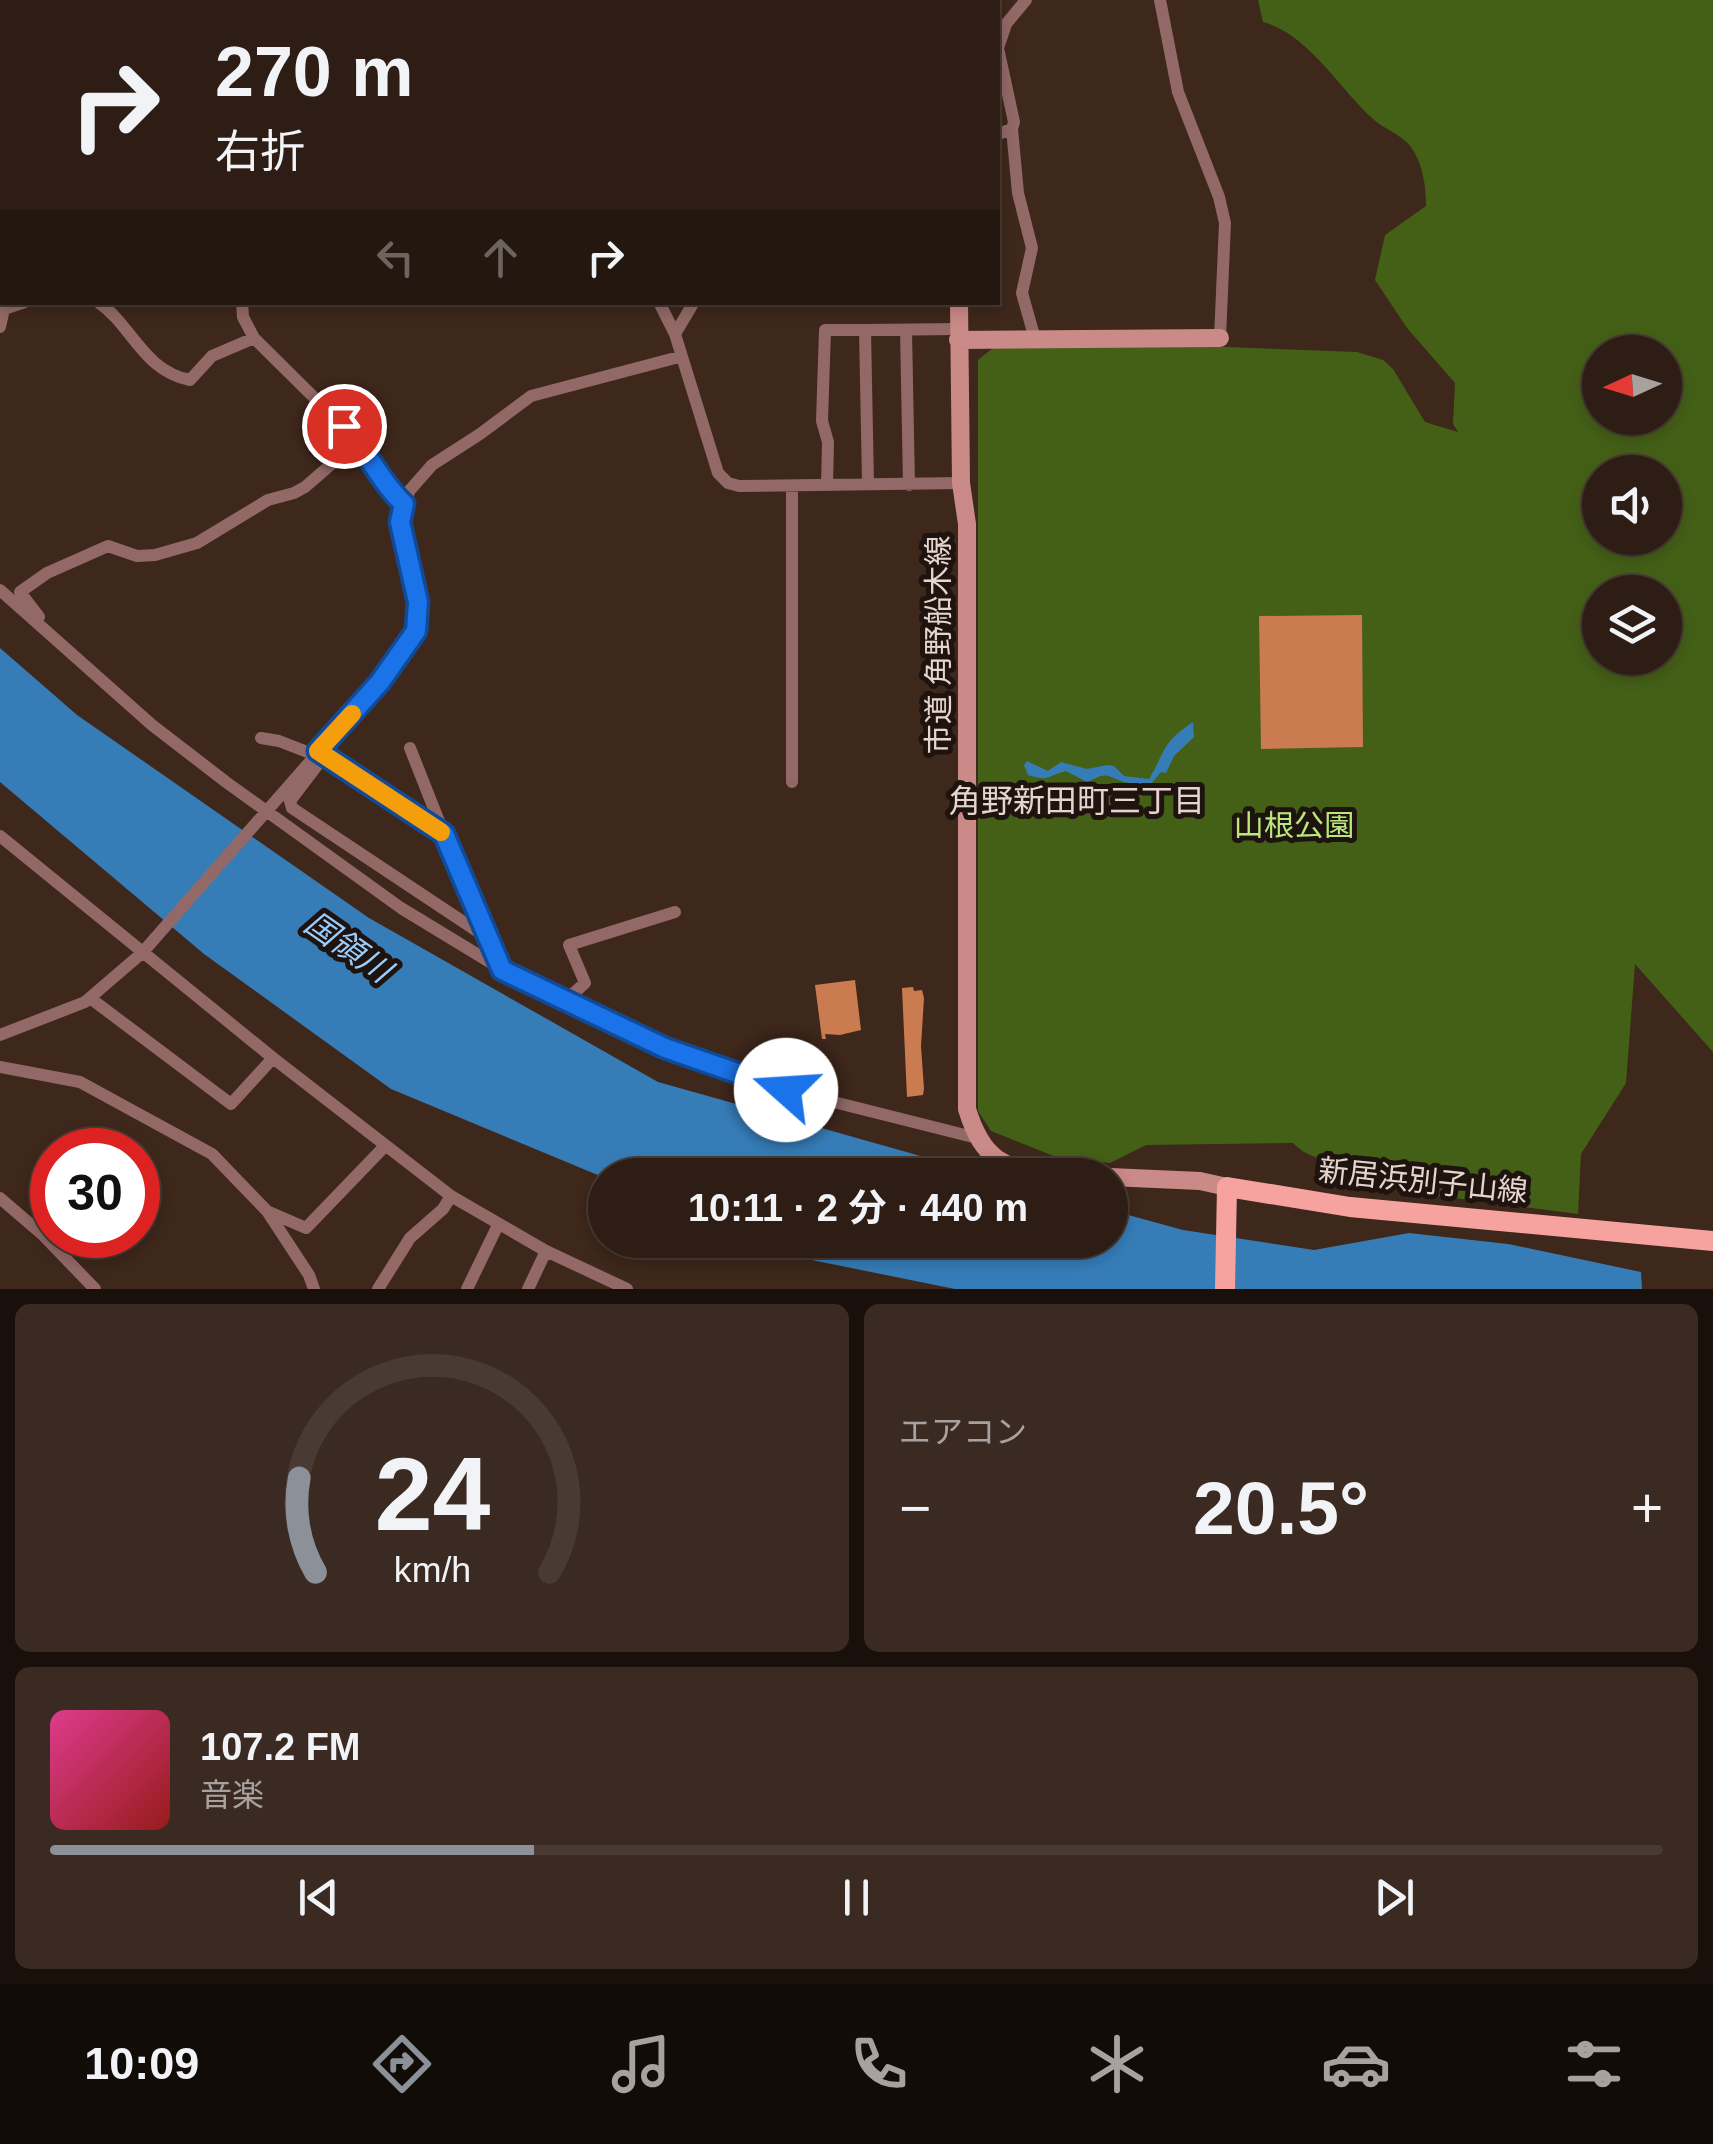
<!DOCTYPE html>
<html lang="ja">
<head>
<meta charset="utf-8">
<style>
	body { margin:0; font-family:Arial,"Noto Sans JP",sans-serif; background:#3a2a22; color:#f1f3f6; height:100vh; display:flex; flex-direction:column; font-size:38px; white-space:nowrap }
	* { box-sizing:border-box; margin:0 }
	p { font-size:32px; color:#a7a2a0 }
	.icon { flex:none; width:55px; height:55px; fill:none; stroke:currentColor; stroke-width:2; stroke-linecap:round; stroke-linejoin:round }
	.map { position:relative; height:1289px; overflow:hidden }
	.drawer { display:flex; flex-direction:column; gap:15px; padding:15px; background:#19100b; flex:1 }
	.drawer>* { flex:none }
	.top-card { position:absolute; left:0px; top:0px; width:1000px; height:305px; box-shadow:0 5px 15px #0003,0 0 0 2px #493b34; background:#2e1d14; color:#f1f3f6; overflow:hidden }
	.needle { width:65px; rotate:266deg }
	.buttons { position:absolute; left:1582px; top:335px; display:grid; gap:20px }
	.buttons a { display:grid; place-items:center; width:100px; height:100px; border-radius:50%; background:#2e1d14; box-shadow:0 5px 15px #0003,0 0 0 2px #493b34; font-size:50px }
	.speed { position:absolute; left:30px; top:1128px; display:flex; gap:20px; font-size:50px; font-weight:700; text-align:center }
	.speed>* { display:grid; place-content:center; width:130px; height:130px; border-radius:50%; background:#2e1d14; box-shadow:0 5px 15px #0003,0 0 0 2px #493b34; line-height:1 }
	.speed .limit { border:15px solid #d22; background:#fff; color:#111 }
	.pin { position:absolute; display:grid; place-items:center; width:85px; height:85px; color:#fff; margin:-42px; border:5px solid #fff; border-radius:50%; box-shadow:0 2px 10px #0007 }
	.me { position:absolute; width:110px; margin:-55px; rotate:289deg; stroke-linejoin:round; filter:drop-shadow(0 0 8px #0008) }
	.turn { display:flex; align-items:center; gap:35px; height:210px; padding:0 50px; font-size:45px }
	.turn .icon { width:130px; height:130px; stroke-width:2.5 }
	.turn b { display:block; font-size:70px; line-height:85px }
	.lanes { display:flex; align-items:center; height:95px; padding:0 50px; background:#0003; justify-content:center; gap:50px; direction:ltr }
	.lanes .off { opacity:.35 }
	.big { font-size:75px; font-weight:700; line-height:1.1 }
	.drawer .widget { flex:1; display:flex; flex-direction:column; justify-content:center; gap:15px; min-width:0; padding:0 35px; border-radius:15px; background:#3a2a22 }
	.drawer .dial { align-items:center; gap:0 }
	.dial svg { height:260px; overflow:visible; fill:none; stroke:#493b34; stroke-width:7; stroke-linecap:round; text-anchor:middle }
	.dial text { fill:#f1f3f6; stroke:none }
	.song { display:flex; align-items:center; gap:30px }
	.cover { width:120px; height:120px; border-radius:15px; background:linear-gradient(135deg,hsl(330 70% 55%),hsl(0 70% 35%)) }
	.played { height:10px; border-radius:5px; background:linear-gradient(90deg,#8c9099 30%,#493b34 30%) }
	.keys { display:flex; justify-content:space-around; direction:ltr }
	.heat { display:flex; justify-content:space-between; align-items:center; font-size:55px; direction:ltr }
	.drawer .tiles { flex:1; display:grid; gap:15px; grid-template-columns:1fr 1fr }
	.widget:last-child { grid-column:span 2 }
	.trip { position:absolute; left:588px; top:1158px; width:540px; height:100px; border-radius:50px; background:#2e1d14; box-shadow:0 5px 15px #0003,0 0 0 2px #493b34; font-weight:700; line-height:100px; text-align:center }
	.dock { display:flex; height:160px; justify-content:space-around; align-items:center; background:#120c08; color:#a7a2a0 }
	.dock .icon { width:70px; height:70px }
	.dock .active { color:#8c9099 }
	.dock b { font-size:45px; color:#f1f3f6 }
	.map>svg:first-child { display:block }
	.green { fill:#446017; fill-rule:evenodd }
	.water { fill:#367db8 }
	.building { fill:#cb7b50 }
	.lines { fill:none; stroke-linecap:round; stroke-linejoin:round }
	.street { stroke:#926967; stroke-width:12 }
	.secondary { stroke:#ca8a87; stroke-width:18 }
	.primary { stroke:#f6a3a0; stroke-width:20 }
	.route-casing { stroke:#114b97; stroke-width:25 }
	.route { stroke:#1a73e8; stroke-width:18 }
	.slow { stroke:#f59e0b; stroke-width:18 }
	.labels { text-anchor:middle; stroke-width:10; stroke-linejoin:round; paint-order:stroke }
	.street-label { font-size:30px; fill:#e5d5ce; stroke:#1e130e }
	.park-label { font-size:30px; fill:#b8e77b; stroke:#1e130e }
	.neighbourhood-label { font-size:32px; fill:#e5d5ce; stroke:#1e130e }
	.water-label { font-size:32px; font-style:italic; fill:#99cdfe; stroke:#1e130e }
</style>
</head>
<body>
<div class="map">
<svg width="1713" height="1289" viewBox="0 0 1713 1289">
	<rect width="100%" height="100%" fill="#3e271b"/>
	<!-- green -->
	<path class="green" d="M1258,0H1713V1052L1635,964L1626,1083L1581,1154L1578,1214L1363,1186C1344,1179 1343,1172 1329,1163C1314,1155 1307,1157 1293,1143L1146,1145L1110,1163L1056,1157L991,1131L978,1111V360L994,347H1226L1357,352L1383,360L1393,369L1425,422L1458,432L1453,424L1455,383L1407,328L1375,280L1385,235L1426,206C1426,186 1423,164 1411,147C1402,135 1384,129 1373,119C1340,89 1307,33 1263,22ZM1600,352H1665V418H1600ZM1600,472H1665V538H1600ZM1600,592H1665V658H1600Z"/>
	<!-- water -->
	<path class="water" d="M0,648L77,715L369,918L658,1082L988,1175H605V1178L391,1089L204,954L0,782Z
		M1193,722L1194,737L1174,756L1166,773L1161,772L1150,785C1142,784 1129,784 1121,781C1103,774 1107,773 1087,782L1066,771C1045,776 1052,782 1028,775L1024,765L1027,761L1048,771L1061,762L1087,769L1107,765L1114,766L1124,776L1149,779C1166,751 1161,743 1193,722Z
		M1110,1210L1183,1230L1314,1250L1409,1233L1508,1244L1641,1272L1642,1289H955L792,1256L753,1240H1110Z"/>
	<!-- building -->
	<path class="building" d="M1362,615L1363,747L1261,749L1259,616Z
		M855,980L861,1030L840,1035L825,1034L826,1039H822L815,985Z
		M913,987L914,991L922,990L924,998L921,1046L924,1089L923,1095L907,1097L902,988Z"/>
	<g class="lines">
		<!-- street -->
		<path class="street" d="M3,0L5,2
			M444,0L445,2
			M1160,0L1178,92L1219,197L1225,223L1220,338
			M327,2L333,0
			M879,2L881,0
			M1012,129L1014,122L998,48L1006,24L1026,0
			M998,134L1012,129L1018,193L1032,248L1022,293L1035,339
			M98,302C132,325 143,371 190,380L212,356L254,338
			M659,302L675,334
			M694,302L675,334L718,473L728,483L739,486L961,483
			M0,327L4,309L25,302
			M906,330L909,485
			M868,484L865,330L959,329
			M827,485L828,442L822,421L825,330H865
			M404,504L410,490L432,465L480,434L531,396L679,357
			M0,590L152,725L226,782L401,908L503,970L665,1048L786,1090L977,1138
			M39,617L20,592L47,573L108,546L137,556L155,555L197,543L268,500L294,493L305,487L358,441
			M261,738L279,741L315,755
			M410,748L444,834
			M319,751L444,834L502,968
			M325,755L290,801L292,808L489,939
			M792,782V486
			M0,836L273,1058L451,1196L546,1251L627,1289
			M90,998L231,1104L273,1058
			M565,1001L585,983L569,945L675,912
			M0,1035L85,1002L142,953L380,682L416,631L417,602L400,521L404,504L394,495L358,441L254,338L243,317L242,302
			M0,1067L80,1082L212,1154L267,1211L309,1275L314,1289
			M0,1198L43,1235L95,1289
			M269,1212L306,1228L385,1146
			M378,1289L410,1238L443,1209L451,1196
			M467,1289L498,1225
			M528,1289L546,1251"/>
		<!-- secondary -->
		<path class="secondary" d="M934,0L936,2
			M959,302L961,483L967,524V1109C983,1161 1003,1168 1053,1175
			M958,340L1220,338
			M1110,1177L1200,1181L1227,1187"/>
		<!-- primary -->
		<path class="primary" d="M1225,1289L1227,1187L1350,1207L1713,1241"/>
	</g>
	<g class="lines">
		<!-- route casing -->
		<g class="route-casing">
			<path id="route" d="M344,426C367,450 380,482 404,504L400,522L418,602L416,631L380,682L318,751L444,834L502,970L665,1048L786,1090"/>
		</g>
		<!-- route -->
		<use href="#route" class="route"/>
		<!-- slow -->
		<path class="slow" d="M352,714L318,751L441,832"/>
	</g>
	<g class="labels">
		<!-- street labels -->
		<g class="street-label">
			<text transform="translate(939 645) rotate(-90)" y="10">市道 角野船木線</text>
			<text transform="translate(1423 1181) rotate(6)" y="10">新居浜別子山線</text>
		</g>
		<!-- park labels -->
		<g class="park-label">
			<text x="1294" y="836">山根公園</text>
		</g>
		<!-- neighbourhood labels -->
		<g class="neighbourhood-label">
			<text x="1077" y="812">角野新田町三丁目</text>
		</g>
		<!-- water labels -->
		<g class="water-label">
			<text transform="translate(348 947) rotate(35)" y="11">国領川</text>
		</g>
	</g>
</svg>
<div class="buttons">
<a><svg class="needle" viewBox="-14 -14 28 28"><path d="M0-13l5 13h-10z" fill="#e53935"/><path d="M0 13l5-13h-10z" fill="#a7a2a0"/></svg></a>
<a><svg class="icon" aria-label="sound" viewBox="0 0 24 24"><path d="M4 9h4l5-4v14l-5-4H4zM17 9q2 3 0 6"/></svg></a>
<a><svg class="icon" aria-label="layers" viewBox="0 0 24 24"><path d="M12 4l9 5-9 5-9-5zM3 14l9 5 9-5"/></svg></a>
</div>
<div class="speed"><div class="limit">30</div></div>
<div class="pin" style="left:344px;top:426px;background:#d93025"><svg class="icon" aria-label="arrive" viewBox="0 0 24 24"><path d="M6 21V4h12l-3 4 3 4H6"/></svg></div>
<svg class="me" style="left:786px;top:1090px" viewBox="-20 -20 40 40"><circle r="19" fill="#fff"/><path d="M0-13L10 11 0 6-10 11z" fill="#1a73e8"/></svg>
<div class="trip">10:11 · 2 分 · 440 m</div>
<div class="top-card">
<div class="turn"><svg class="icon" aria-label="right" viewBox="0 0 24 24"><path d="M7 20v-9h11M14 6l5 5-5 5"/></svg><div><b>270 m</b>右折</div></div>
<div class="lanes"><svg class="icon off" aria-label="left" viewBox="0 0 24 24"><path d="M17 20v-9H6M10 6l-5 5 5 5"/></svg><svg class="icon off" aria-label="ahead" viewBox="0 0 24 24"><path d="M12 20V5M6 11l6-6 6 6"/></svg><svg class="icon" aria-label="right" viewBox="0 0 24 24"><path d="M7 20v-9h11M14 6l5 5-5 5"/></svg></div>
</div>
</div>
<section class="drawer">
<div class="tiles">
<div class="widget dial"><svg viewBox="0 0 100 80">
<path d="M14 69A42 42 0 1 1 86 69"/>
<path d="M14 69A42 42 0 0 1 9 40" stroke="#8c9099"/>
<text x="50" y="56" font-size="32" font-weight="700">24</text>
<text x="50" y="72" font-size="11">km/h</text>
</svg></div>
<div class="widget"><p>エアコン</p>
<div class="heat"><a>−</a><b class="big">20.5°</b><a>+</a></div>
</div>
<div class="widget">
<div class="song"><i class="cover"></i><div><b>107.2 FM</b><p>音楽</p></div></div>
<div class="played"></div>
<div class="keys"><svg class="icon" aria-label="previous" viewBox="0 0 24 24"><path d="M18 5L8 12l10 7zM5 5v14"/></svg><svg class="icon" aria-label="pause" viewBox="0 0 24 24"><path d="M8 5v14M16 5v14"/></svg><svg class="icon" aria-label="next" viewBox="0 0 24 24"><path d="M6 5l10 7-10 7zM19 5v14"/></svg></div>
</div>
</div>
</section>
<nav class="dock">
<b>10:09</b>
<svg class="icon active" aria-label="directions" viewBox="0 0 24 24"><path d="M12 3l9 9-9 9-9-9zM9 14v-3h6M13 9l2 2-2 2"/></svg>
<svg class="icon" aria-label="music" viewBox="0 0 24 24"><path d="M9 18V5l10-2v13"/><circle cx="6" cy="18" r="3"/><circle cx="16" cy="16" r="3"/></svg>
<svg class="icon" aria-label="phone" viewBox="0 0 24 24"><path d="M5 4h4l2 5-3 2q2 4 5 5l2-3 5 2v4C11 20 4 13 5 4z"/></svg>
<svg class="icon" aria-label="climate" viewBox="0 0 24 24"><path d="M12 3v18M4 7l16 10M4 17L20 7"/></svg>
<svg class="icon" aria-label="car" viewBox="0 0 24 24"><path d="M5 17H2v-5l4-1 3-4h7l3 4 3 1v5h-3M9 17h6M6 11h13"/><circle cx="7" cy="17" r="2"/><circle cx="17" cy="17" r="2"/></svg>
<svg class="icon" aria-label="filters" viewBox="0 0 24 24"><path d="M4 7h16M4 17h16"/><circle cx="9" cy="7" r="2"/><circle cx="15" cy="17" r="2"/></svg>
</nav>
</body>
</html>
